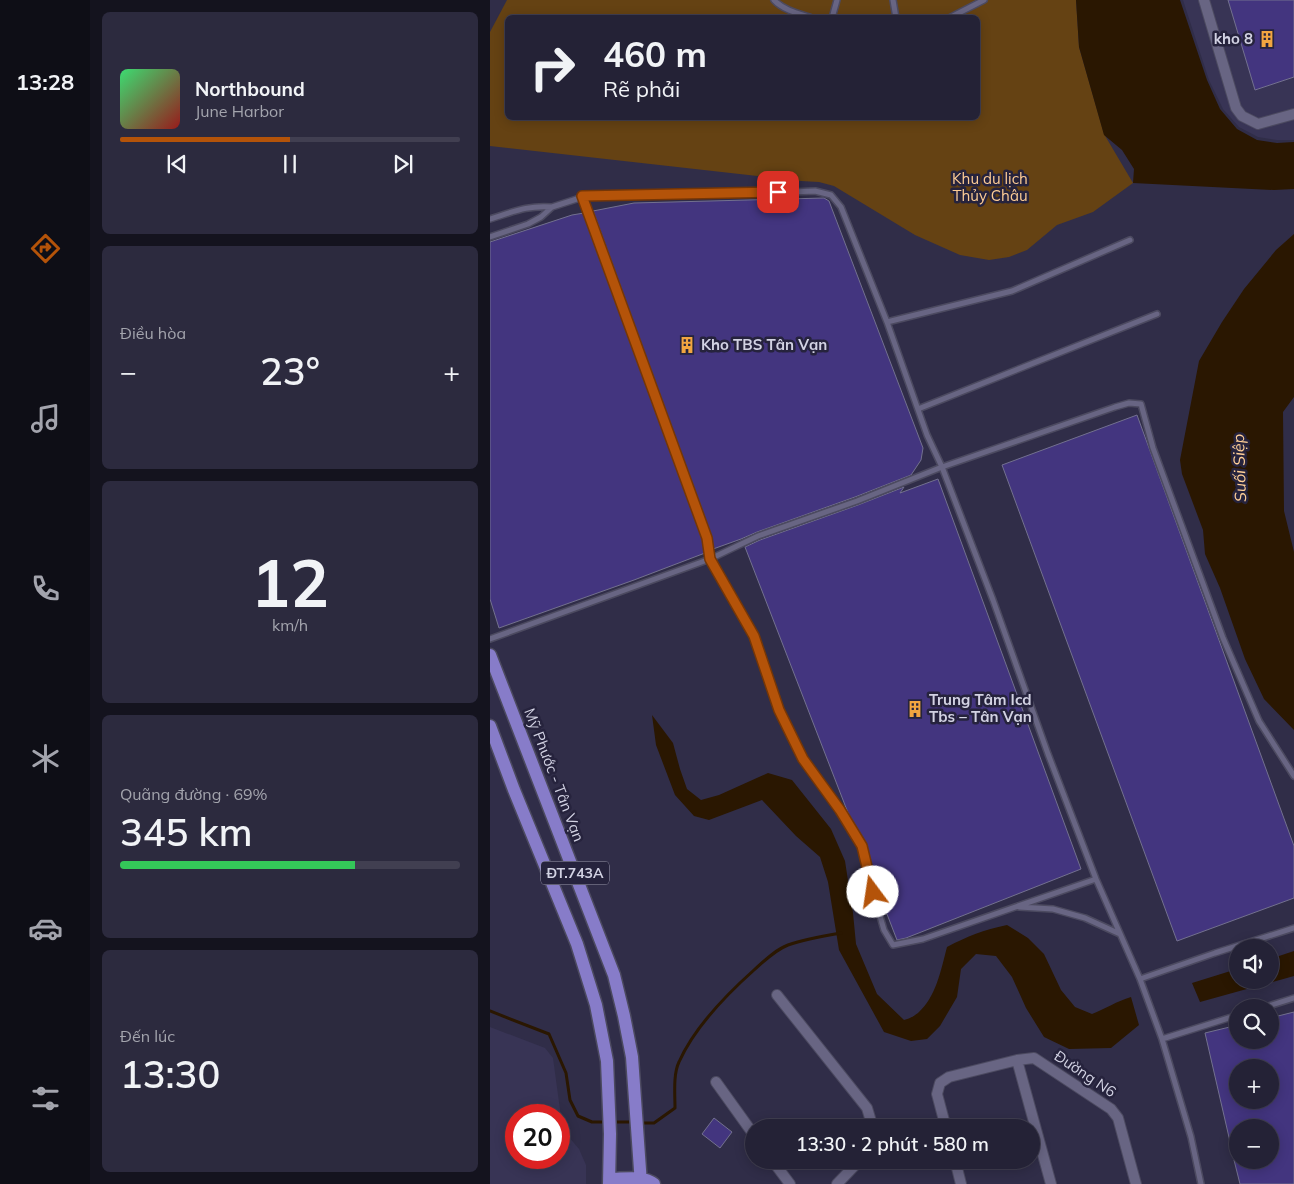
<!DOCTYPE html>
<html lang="vi">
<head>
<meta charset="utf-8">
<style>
	body { margin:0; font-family:Mulish,sans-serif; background:#2c2a3e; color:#f1f3f6; height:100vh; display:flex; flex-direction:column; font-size:19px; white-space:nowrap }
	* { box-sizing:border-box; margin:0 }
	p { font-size:16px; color:#a3a4ad }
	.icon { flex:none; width:28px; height:28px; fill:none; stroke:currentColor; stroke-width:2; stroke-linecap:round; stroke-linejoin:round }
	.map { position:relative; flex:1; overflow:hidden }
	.sheet { display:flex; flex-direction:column; gap:12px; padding:12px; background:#14131e; width:400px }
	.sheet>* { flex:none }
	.banner { position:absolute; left:15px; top:15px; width:475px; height:105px; border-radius:8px; box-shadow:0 2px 12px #0003,0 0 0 1px #413f51; background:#242236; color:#f1f3f6; overflow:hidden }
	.buttons { position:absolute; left:739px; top:939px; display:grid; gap:10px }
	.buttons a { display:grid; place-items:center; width:50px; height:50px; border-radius:50%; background:#242236; box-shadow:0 2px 12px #0003,0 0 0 1px #413f51; font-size:25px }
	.speed { position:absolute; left:15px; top:1104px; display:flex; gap:10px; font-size:25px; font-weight:700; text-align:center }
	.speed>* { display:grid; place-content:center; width:65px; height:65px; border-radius:50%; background:#242236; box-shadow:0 2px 12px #0003,0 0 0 1px #413f51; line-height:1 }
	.speed .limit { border:8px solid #d22; background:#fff; color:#111 }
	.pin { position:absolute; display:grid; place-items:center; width:42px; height:42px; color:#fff; margin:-21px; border-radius:10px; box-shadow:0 2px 8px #0006 }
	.me { position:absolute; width:55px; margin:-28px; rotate:346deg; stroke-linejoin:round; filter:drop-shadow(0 0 4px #0008) }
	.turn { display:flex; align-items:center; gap:18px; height:105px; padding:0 15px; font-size:22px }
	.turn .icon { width:65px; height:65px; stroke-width:2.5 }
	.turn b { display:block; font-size:35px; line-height:42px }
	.big { font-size:38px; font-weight:600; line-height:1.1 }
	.sheet .card { flex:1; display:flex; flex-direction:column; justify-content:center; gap:8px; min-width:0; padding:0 18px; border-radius:8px; background:#2c2a3e }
	.sheet .dial { align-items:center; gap:0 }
	.dial b { font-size:65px; line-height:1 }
	.song { display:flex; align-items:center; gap:15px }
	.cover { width:60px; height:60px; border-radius:8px; background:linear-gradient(135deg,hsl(140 70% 55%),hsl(0 70% 35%)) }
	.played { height:5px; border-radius:2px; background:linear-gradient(90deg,#b45309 50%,#413f51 50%) }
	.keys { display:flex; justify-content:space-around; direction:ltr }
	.heat { display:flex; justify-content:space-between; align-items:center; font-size:28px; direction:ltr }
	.charge { height:8px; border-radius:4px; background:linear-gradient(90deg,#34c759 69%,#413f51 0) }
	.trip { position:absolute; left:255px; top:1119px; width:295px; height:50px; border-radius:25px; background:#242236; box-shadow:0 2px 12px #0003,0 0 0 1px #413f51; font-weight:600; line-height:50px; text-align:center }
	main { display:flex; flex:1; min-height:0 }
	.tab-bar { display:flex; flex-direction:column; width:90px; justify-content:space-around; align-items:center; background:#0e0e16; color:#a3a4ad }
	.tab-bar .icon { width:35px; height:35px }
	.tab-bar .active { color:#b45309 }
	.tab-bar b { font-size:22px; color:#f1f3f6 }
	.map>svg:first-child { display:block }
	.built { fill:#383455; fill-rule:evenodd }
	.green { fill:#654213; fill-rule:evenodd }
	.water { fill:#2a1701 }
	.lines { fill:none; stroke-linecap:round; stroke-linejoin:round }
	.stream { stroke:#2a1701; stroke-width:3 }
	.building { fill:#43357f; stroke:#73718f; fill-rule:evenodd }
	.lane-casing { stroke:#4c4a60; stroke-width:8 }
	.street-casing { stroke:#4c4a60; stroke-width:12 }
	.primary-casing { stroke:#4c4a60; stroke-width:15 }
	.lane { stroke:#686583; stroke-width:5 }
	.street { stroke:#686583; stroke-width:10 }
	.primary { stroke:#877cc9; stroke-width:12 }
	.route-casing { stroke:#753606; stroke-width:12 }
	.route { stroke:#b45309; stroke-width:9 }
	.labels { text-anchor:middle; stroke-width:5; stroke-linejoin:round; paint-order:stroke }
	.shield { fill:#26233d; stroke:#9e9eb1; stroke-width:1 }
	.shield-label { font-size:14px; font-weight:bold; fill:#d2d2e3 }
	.poi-label { font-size:15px; font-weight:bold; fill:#d2d2e3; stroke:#26233d; text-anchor:start }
	.park-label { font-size:15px; fill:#fdcc95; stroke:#26233d }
	.street-label { font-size:15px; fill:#d2d2e3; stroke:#26233d }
	.water-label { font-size:16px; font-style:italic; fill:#ffcf97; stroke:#26233d }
</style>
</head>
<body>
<main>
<nav class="tab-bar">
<b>13:28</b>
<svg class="icon active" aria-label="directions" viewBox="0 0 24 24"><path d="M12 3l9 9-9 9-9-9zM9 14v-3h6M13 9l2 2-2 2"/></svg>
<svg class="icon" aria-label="music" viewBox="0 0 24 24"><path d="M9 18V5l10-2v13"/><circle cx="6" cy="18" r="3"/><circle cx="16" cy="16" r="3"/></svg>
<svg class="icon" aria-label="phone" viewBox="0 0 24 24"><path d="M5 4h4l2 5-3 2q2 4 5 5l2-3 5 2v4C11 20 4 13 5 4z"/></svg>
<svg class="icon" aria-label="climate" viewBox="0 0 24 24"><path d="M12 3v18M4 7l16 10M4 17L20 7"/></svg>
<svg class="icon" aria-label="car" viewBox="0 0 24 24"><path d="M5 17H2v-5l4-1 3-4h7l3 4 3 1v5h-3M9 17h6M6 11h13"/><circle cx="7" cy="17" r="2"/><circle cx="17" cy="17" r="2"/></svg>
<svg class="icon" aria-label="filters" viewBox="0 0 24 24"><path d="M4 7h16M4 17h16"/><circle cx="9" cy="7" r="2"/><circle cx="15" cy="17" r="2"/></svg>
</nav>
<section class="sheet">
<div class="card">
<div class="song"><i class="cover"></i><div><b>Northbound</b><p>June Harbor</p></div></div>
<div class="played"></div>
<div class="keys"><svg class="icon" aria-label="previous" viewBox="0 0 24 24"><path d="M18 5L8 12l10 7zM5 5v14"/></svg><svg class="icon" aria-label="pause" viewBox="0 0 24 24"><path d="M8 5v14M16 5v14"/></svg><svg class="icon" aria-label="next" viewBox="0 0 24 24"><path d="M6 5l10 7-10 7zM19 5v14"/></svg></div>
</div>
<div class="card"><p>Điều hòa</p>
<div class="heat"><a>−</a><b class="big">23°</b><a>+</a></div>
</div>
<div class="card dial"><b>12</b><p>km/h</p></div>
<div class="card"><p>Quãng đường · 69%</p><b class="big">345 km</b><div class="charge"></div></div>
<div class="card"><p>Đến lúc</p><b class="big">13:30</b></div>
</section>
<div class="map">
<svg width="804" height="1184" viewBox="0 0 804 1184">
	<rect width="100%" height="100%" fill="#302d48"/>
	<!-- built -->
	<path class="built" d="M693,0H804V140H787L768,137L749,127L733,109L719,80Z
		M0,1027L55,1048L63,1058L71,1117L78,1136L89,1149L96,1165V1184H0ZM26,1115H69V1158H26Z"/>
	<!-- green -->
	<path class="green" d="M17,0H586L589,47L614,134L643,183L603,212L567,225L537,250L519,257L499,260L470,255L425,235L344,186L329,182L311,181L0,146V32ZM18,18H488V118H18Z"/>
	<!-- water -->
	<path class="water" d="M586,0H690L717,80L730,109L747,129L767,140L787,143L804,142V189L784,190L643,183L644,169L632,150L614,135L589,47Z
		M804,234V397L793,412L794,511L804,552V730L774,699L755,659L730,588L715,554L713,530L692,474L690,460L709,361L732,322L754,289L786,250Z
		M162,715L183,743L190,769L197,789L211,800L229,795L278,773L302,780L341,829L355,861L363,913L366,944L387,994L414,1020C419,1019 424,1016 428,1013C446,997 451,970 457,947C478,936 493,930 517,925L538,938L554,954L571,990L585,1007L602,1014C615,1009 627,1001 641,997L649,1025L621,1048L579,1049L554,1037L536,1008L522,977L506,956L486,954L471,969L467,997L450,1026L437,1039L421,1041L394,1032L349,950L338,882L330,857L306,836L272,800L219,820L204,816L185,795L166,745Z
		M804,951V976L710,1002L702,983L747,969L748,980H780V959Z"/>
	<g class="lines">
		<!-- stream -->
		<path class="stream" d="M0,1011L59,1034L76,1073L80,1100L88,1116L102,1122H117
			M124,1122H142
			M149,1123H164L185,1108C185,1095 183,1074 189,1062C204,1028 236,995 264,970C274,961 285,950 298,945C315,939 333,936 351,933"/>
	</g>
	<!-- building -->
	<path class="building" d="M738,0H804V77L765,90Z
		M334,198L339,201L342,209L433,448L431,460L421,475L365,497L267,532L251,539L223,549L221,536L103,211L144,203Z
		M94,213L213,539L215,553L144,580L9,628L0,599V242L82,215Z
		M647,415L804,846V898L687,941L512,465Z
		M448,479L591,869L416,938L407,940L385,883L376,845L360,818L255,547L270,540L368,505L414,487L410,493Z
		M804,1012V1184H750L744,1160H780V1128H748V1158L744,1159L715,1033L748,1025V1040H780V1018ZM748,1068H780V1100H748Z
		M224,1118L242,1132L230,1148L212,1134Z"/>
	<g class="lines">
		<!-- lane casing -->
		<g class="lane-casing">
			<path id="lane" d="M284,0C293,10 310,14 322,18
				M403,0L406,18
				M342,18L347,0
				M459,18L494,0
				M93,197L217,538L220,559L268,536L367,501L452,467L625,407L639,403L651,404L663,448L733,638L769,721L804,776
				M0,219C23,212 37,205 62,207
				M0,237L38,224L51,217L62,207L93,197L178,194H251L325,191L341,195L351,207L397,322L522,291L640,240
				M397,322L437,435L452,467L503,600L558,754L606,879L650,979L672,1039L701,1137L711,1184
				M428,409L667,314
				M0,639L220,559L265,636L289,710L313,759L350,810L372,846L383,892L394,930L403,945L433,939L606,879
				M529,907L563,909L595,918L630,934
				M650,979L725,953L804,928
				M772,1008L804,998
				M672,1039L748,1015"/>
		</g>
		<!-- street casing -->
		<g class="street-casing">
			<path id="street" d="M714,0L746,108L752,116L768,124L804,114
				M287,995L377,1108L383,1128
				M527,1060L561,1184
				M226,1082L264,1135
				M456,1128L447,1094L450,1083L459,1077L527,1060L544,1058L621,1109L628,1118L646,1184
				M282,1160L300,1184
				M465,1160L471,1184
				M347,1184L370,1160"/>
		</g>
		<!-- primary casing -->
		<g class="primary-casing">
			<path id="primary" d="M0,655L124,975L134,1016L142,1057L151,1184
				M0,726L24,790L87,944L106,1005L117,1061L120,1134L119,1184
				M120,1179C134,1179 153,1175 164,1184"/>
		</g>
		<!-- lane -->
		<use href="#lane" class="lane"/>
		<!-- street -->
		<use href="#street" class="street"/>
		<!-- primary -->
		<use href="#primary" class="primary"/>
	</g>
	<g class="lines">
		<!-- route casing -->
		<g class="route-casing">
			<path id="route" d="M288,192L92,196L217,538L220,559L264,636L289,710L313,759L350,810L372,846L383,892"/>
		</g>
		<!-- route -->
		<use href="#route" class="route"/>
	</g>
	<!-- icons -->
	<defs>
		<g id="building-bare" transform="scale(1.35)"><path d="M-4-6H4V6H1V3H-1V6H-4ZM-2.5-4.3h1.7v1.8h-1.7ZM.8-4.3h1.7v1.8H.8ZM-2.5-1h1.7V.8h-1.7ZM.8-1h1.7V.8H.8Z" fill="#f1a540" stroke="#26233d" stroke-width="2.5" paint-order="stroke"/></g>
	</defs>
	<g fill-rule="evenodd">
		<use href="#building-bare" x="777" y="39"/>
		<use href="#building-bare" x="197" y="345"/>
		<use href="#building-bare" x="425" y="709"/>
	</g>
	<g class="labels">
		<!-- shield labels -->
		<rect class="shield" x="51" y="861.5" width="68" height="23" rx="4"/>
		<g class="shield-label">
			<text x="85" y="878">ĐT.743A</text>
		</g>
		<!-- poi labels -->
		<g class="poi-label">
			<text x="763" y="44" text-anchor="end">kho 8</text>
			<text x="211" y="350">Kho TBS Tân Vạn</text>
			<text x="439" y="705">Trung Tâm Icd<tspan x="439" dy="17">Tbs – Tân Vạn</tspan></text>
		</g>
		<!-- park labels -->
		<g class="park-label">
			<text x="500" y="184">Khu du lịch<tspan x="500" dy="17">Thủy Châu</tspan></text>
		</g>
		<!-- street labels -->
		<g class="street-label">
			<text transform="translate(64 775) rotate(69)" y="5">Mỹ Phước - Tân Vạn</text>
			<text transform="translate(595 1074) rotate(34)" y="5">Đường N6</text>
		</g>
		<!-- water labels -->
		<g class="water-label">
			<text transform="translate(749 468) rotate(-92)" y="6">Suối Siệp</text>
		</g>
	</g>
</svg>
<div class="buttons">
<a><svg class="icon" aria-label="sound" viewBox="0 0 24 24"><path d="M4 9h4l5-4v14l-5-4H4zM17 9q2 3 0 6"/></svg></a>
<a><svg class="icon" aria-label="search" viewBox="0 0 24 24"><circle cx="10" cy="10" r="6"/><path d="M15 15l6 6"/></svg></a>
<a>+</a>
<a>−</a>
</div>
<div class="speed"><div class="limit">20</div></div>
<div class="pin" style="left:288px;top:192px;background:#d93025"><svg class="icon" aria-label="arrive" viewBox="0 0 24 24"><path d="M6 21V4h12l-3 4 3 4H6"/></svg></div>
<svg class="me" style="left:383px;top:892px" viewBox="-20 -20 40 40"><circle r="19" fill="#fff"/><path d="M0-13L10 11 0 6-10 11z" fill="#b45309"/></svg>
<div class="trip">13:30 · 2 phút · 580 m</div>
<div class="banner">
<div class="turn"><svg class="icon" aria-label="right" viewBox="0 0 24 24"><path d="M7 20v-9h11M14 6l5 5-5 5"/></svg><div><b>460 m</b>Rẽ phải</div></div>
</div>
</div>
</main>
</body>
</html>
